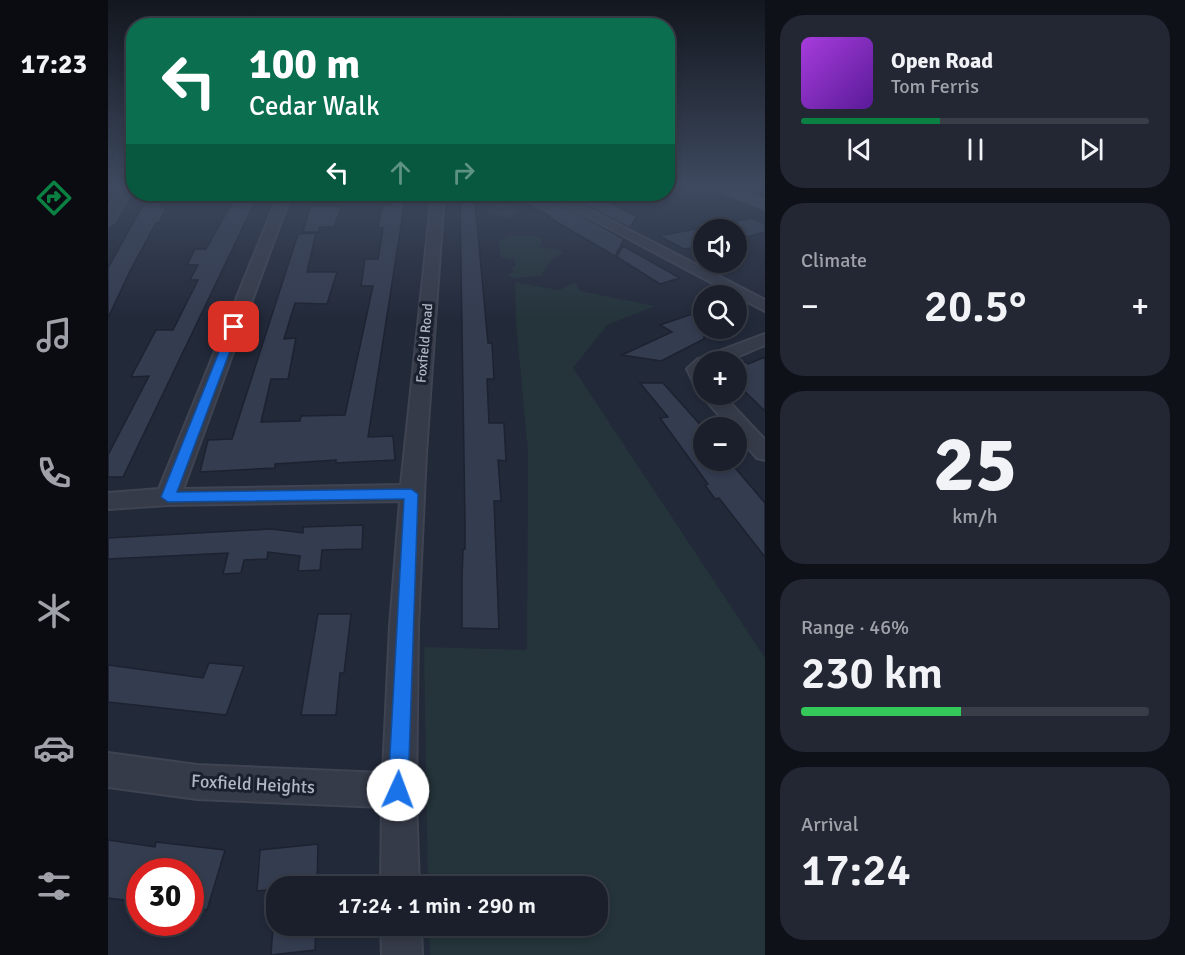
<!DOCTYPE html>
<html lang="en">
<head>
<meta charset="utf-8">
<style>
	body { margin:0; font-family:Signika,sans-serif; background:#232733; color:#f1f3f6; height:100vh; display:flex; flex-direction:column; font-size:22px; white-space:nowrap }
	* { box-sizing:border-box; margin:0 }
	p { font-size:20px; color:#9fa2a9 }
	.icon { flex:none; width:33px; height:33px; fill:none; stroke:currentColor; stroke-width:2; stroke-linecap:round; stroke-linejoin:round }
	.map { position:relative; flex:1; overflow:hidden }
	.drawer { display:flex; flex-direction:column; gap:15px; padding:15px; background:#0e1118; width:420px }
	.drawer>* { flex:none }
	.banner { position:absolute; left:18px; top:18px; width:549px; height:183px; border-radius:24px; box-shadow:0 3px 9px #0003,0 0 0 2px #383d47; background:#0b6e4f; color:#fff; overflow:hidden }
	.controls { position:absolute; left:585px; top:219px; display:grid; gap:12px }
	.controls a { display:grid; place-items:center; width:54px; height:54px; border-radius:50%; background:#1a1f2b; box-shadow:0 3px 9px #0003,0 0 0 2px #383d47; font-size:30px }
	.speed { position:absolute; left:18px; top:858px; display:flex; gap:12px; font-size:30px; font-weight:700; text-align:center }
	.speed>* { display:grid; place-content:center; width:78px; height:78px; border-radius:50%; background:#1a1f2b; box-shadow:0 3px 9px #0003,0 0 0 2px #383d47; line-height:1 }
	.speed .limit { border:9px solid #d22; background:#fff; color:#111 }
	.pin { position:absolute; display:grid; place-items:center; width:51px; height:51px; color:#fff; margin:-26px; border-radius:12px; box-shadow:0 3px 9px #0006 }
	.me { position:absolute; width:66px; margin:-33px; rotate:2deg; stroke-linejoin:round; filter:drop-shadow(0 0 4px #0008) }
	.turn { display:flex; align-items:center; gap:21px; height:126px; padding:0 24px; font-size:27px }
	.turn .icon { width:78px; height:78px; stroke-width:2.5 }
	.turn b { display:block; font-size:42px; line-height:51px }
	.lanes { display:flex; align-items:center; height:57px; padding:0 24px; background:#0003; justify-content:center; gap:30px; direction:ltr }
	.lanes .off { opacity:.35 }
	.big { font-size:45px; font-weight:600; line-height:1.1 }
	.drawer .widget { flex:1; display:flex; flex-direction:column; justify-content:center; gap:9px; min-width:0; padding:0 21px; border-radius:24px; background:#232733 }
	.drawer .dial { align-items:center; gap:0 }
	.dial b { font-size:78px; line-height:1 }
	.song { display:flex; align-items:center; gap:18px }
	.cover { width:72px; height:72px; border-radius:9px; background:linear-gradient(135deg,hsl(280 70% 55%),hsl(270 70% 35%)) }
	.played { height:6px; border-radius:3px; background:linear-gradient(90deg,#0b8043 40%,#383d47 40%) }
	.keys { display:flex; justify-content:space-around; direction:ltr }
	.heat { display:flex; justify-content:space-between; align-items:center; font-size:33px; direction:ltr }
	.charge { height:9px; border-radius:4px; background:linear-gradient(90deg,#34c759 46%,#383d47 0) }
	.trip { position:absolute; left:158px; top:876px; width:342px; height:60px; border-radius:24px; background:#1a1f2b; box-shadow:0 3px 9px #0003,0 0 0 2px #383d47; font-weight:600; line-height:60px; text-align:center }
	main { display:flex; flex:1; min-height:0 }
	.tab-bar { display:flex; flex-direction:column; width:108px; justify-content:space-around; align-items:center; background:#0a0c11; color:#9fa2a9 }
	.tab-bar .icon { width:42px; height:42px }
	.tab-bar .on { color:#0b8043 }
	.tab-bar b { font-size:27px; color:#f1f3f6 }
	.map>svg:first-child { display:block }
	.green { fill:#24343a }
	.building { fill:#343c50; stroke:#1d2230; stroke-width:1.5 }
	.lines { fill:none; stroke-linecap:round; stroke-linejoin:round }
	.street-casing { stroke:#3f4452; stroke-width:4 }
	.secondary-casing { stroke:#3f4452; stroke-width:2 }
	.street { fill:#363b49; fill-rule:evenodd }
	.secondary { fill:#44495c; fill-rule:evenodd }
	.route { fill:#1a73e8; stroke:#114b97; stroke-width:1.5 }
	.labels { text-anchor:middle; stroke-width:6; stroke-linejoin:round; paint-order:stroke }
	.far-street-label { font-size:14px; fill:#b1b6c5; stroke:#1b202e }
	.near-street-label { font-size:18px; fill:#b1b6c5; stroke:#1b202e }
</style>
</head>
<body>
<main>
<nav class="tab-bar">
<b>17:23</b>
<svg class="icon on" aria-label="directions" viewBox="0 0 24 24"><path d="M12 3l9 9-9 9-9-9zM9 14v-3h6M13 9l2 2-2 2"/></svg>
<svg class="icon" aria-label="music" viewBox="0 0 24 24"><path d="M9 18V5l10-2v13"/><circle cx="6" cy="18" r="3"/><circle cx="16" cy="16" r="3"/></svg>
<svg class="icon" aria-label="phone" viewBox="0 0 24 24"><path d="M5 4h4l2 5-3 2q2 4 5 5l2-3 5 2v4C11 20 4 13 5 4z"/></svg>
<svg class="icon" aria-label="climate" viewBox="0 0 24 24"><path d="M12 3v18M4 7l16 10M4 17L20 7"/></svg>
<svg class="icon" aria-label="car" viewBox="0 0 24 24"><path d="M5 17H2v-5l4-1 3-4h7l3 4 3 1v5h-3M9 17h6M6 11h13"/><circle cx="7" cy="17" r="2"/><circle cx="17" cy="17" r="2"/></svg>
<svg class="icon" aria-label="filters" viewBox="0 0 24 24"><path d="M4 7h16M4 17h16"/><circle cx="9" cy="7" r="2"/><circle cx="15" cy="17" r="2"/></svg>
</nav>
<div class="map">
<svg width="657" height="955" viewBox="0 0 657 955">
	<rect width="100%" height="100%" fill="#222939"/>
	<!-- green -->
	<path class="green" d="M390,194H397L404,200L402,206L409,209L410,212L404,218H392L389,215L381,214L379,209L388,206L385,200Z
		M401,236H422L431,237L435,241L431,248L449,249L455,253L442,261L433,276L406,278L400,275L406,272L403,269L408,266L407,260L393,257L390,241Z
		M407,282L451,290L467,282L472,291L547,306L499,325L465,368L657,658V955H322L321,926H489V886H320L316,647L419,650L420,452L408,322Z"/>
	<!-- building -->
	<path class="building" d="M284,194H298L260,437L285,436L287,460L228,463V460L167,464V468L92,472L100,440L124,439L190,234L208,233L199,272H229L219,304L187,303L176,339L188,338L180,379H163L153,422L192,421L193,416L237,415L265,286H253L257,259H270L275,228H270L274,205H282Z
		M400,194H435L516,239L507,256L440,217L442,216Z
		M455,194H484L529,216L522,228Z
		M150,196L15,477H0V455L41,376L23,377L48,330H65L90,280H82L90,265H79L87,249H98L127,197Z
		M56,200L53,207L59,206L51,223H48L22,271L0,318V268L37,201Z
		M352,201H367L380,343H384L386,379H379L381,423H396L398,461L390,460L393,501H386L391,629L354,628V579L355,549H357V522Z
		M202,206H234L226,227H212L211,232H195Z
		M644,218L657,224V232L628,240V230H596V246L576,249L551,236Z
		M515,246L572,278L552,284L509,257Z
		M596,310V339L553,361L514,355L564,332L552,325Z
		M657,357V411L628,383V365L638,362L640,364Z
		M532,383H555L596,429V466L622,462L657,503V557L611,498L607,499L597,485L600,484L552,418L560,417Z
		M255,525L254,549L214,550L212,570L190,571L192,556L160,552L159,559L136,560L133,573L115,574L120,553L0,559V538L163,529L195,533V527Z
		M210,614H243L236,673H232L228,715H193Z
		M101,663L136,666L118,715L0,702V665L95,678Z
		M0,840L47,847L48,842L117,850L99,910L82,908V872H32V902L0,898Z
		M210,844L209,886H168V889L149,891L152,850Z
		M165,926H208L207,950L163,955Z"/>
	<g class="lines">
		<!-- street casing -->
		<g class="street-casing">
			<path id="street" d="M13,187H25L6,221L0,225V210Z
				M171,194H183L75,489L293,485L324,194H336L318,453L310,626L308,799L311,886H273L274,807L89,799L0,787V753L89,765L275,773L282,626L292,501L60,505L0,509V493L51,489Z
				M437,194H451L657,300V311Z
				M657,334V345L617,362H596V394H614L657,440V460L649,458L628,434V428H622L596,398L593,394L595,391L589,390L579,369L590,359Z
				M273,926H313L314,955H274Z"/>
		</g>
		<!-- secondary casing -->
		<g class="secondary-casing">
			<path id="secondary" d="M605,187H628L657,199V210L607,190Z"/>
		</g>
		<!-- street -->
		<use href="#street" class="street"/>
		<!-- secondary -->
		<use href="#secondary" class="secondary"/>
	</g>
	<!-- sky -->
	<linearGradient id="sky" x2="0" y2="1"><stop stop-color="#13171f"/><stop offset="0.58" stop-color="#3e495f"/><stop offset="1" stop-color="#3e495f" stop-opacity="0"/></linearGradient>
	<rect width="657" height="321" fill="url(#sky)"/>
	<!-- route -->
	<path class="route" d="M126,324L131,327L69,492L303,489L310,494L300,790L297,798L290,801L283,798L280,790L296,499L60,502L53,497L121,327Z"/>
	<g class="labels">
		<!-- far-street labels -->
		<g class="far-street-label">
			<text transform="translate(316 343) rotate(-85)" y="5">Foxfield Road</text>
		</g>
		<!-- near-street labels -->
		<g class="near-street-label">
			<text transform="translate(145 784) rotate(3)" y="6">Foxfield Heights</text>
		</g>
	</g>
</svg>
<div class="controls">
<a><svg class="icon" aria-label="sound" viewBox="0 0 24 24"><path d="M4 9h4l5-4v14l-5-4H4zM17 9q2 3 0 6"/></svg></a>
<a><svg class="icon" aria-label="search" viewBox="0 0 24 24"><circle cx="10" cy="10" r="6"/><path d="M15 15l6 6"/></svg></a>
<a>+</a>
<a>−</a>
</div>
<div class="speed"><div class="limit">30</div></div>
<div class="pin" style="left:126px;top:327px;background:#d93025"><svg class="icon" aria-label="arrive" viewBox="0 0 24 24"><path d="M6 21V4h12l-3 4 3 4H6"/></svg></div>
<svg class="me" style="left:290px;top:790px" viewBox="-20 -20 40 40"><circle r="19" fill="#fff"/><path d="M0-13L10 11 0 6-10 11z" fill="#1a73e8"/></svg>
<div class="trip">17:24 · 1 min · 290 m</div>
<div class="banner">
<div class="turn"><svg class="icon" aria-label="left" viewBox="0 0 24 24"><path d="M17 20v-9H6M10 6l-5 5 5 5"/></svg><div><b>100 m</b>Cedar Walk</div></div>
<div class="lanes"><svg class="icon" aria-label="left" viewBox="0 0 24 24"><path d="M17 20v-9H6M10 6l-5 5 5 5"/></svg><svg class="icon off" aria-label="ahead" viewBox="0 0 24 24"><path d="M12 20V5M6 11l6-6 6 6"/></svg><svg class="icon off" aria-label="right" viewBox="0 0 24 24"><path d="M7 20v-9h11M14 6l5 5-5 5"/></svg></div>
</div>
</div>
<section class="drawer">
<div class="widget">
<div class="song"><i class="cover"></i><div><b>Open Road</b><p>Tom Ferris</p></div></div>
<div class="played"></div>
<div class="keys"><svg class="icon" aria-label="previous" viewBox="0 0 24 24"><path d="M18 5L8 12l10 7zM5 5v14"/></svg><svg class="icon" aria-label="pause" viewBox="0 0 24 24"><path d="M8 5v14M16 5v14"/></svg><svg class="icon" aria-label="next" viewBox="0 0 24 24"><path d="M6 5l10 7-10 7zM19 5v14"/></svg></div>
</div>
<div class="widget"><p>Climate</p>
<div class="heat"><a>−</a><b class="big">20.5°</b><a>+</a></div>
</div>
<div class="widget dial"><b>25</b><p>km/h</p></div>
<div class="widget"><p>Range · 46%</p><b class="big">230 km</b><div class="charge"></div></div>
<div class="widget"><p>Arrival</p><b class="big">17:24</b></div>
</section>
</main>
</body>
</html>
